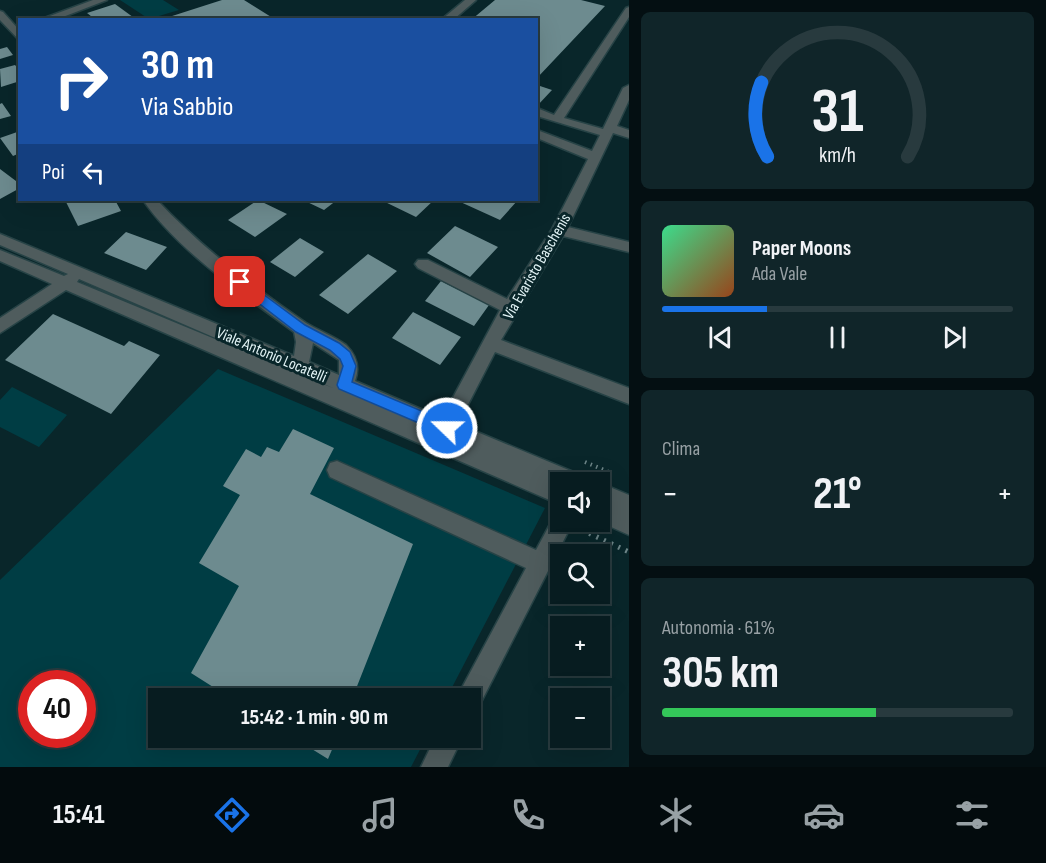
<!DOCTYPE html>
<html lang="it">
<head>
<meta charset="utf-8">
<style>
	body { margin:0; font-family:"Sofia Sans Condensed",sans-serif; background:#102529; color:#f1f3f6; height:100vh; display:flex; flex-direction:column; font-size:22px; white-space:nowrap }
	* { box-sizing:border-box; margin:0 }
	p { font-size:20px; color:#98a1a5 }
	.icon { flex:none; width:33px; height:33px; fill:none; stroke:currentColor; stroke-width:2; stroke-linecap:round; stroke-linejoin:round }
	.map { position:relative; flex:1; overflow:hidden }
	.details { display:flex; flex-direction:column; gap:12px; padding:12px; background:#040f12; width:417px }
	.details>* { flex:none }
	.hud { position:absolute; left:18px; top:18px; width:520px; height:183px; border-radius:0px; box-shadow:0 6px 24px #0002,0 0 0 2px #283a3e; background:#1a4fa0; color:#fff; overflow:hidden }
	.buttons { position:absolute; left:550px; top:472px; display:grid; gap:12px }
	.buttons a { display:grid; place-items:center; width:60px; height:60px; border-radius:0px; background:#071c20; box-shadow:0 6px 24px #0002,0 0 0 2px #283a3e; font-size:30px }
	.speed { position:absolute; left:18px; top:670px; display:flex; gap:12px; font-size:30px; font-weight:700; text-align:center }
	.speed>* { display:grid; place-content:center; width:78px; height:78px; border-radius:50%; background:#071c20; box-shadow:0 6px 24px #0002,0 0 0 2px #283a3e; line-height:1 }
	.speed .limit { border:9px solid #d22; background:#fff; color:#111 }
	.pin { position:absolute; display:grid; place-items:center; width:51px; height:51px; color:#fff; margin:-26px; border-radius:12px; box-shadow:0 3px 9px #0006 }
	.me { position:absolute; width:66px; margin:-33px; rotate:292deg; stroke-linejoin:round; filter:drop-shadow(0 0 4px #0008) }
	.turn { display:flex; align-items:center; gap:21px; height:126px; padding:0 24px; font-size:27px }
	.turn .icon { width:78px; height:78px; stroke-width:2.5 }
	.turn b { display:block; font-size:42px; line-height:51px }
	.then { display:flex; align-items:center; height:57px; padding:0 24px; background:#0003; gap:12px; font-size:22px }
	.big { font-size:45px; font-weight:700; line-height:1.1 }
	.details .widget { flex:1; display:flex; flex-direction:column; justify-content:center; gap:9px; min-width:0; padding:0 21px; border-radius:9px; background:#102529 }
	.details .dial { align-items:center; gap:0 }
	.dial svg { height:156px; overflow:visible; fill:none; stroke:#283a3e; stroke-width:7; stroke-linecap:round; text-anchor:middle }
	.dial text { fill:#f1f3f6; stroke:none }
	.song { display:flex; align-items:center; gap:18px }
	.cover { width:72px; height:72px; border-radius:9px; background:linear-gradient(135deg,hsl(150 70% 55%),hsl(20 70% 35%)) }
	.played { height:6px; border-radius:3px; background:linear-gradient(90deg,#1a73e8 30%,#283a3e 30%) }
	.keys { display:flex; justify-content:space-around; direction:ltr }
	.heat { display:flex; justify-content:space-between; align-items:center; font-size:33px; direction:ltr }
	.charge { height:9px; border-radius:4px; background:linear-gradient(90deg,#34c759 61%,#283a3e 0) }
	.trip { position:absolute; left:148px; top:688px; width:333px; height:60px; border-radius:0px; background:#071c20; box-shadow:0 6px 24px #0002,0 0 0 2px #283a3e; font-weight:700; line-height:60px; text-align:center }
	.tab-bar { display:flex; height:96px; justify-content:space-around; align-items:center; background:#030b0d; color:#98a1a5 }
	.tab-bar .icon { width:42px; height:42px }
	.tab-bar .active { color:#1a73e8 }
	.tab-bar b { font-size:27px; color:#f1f3f6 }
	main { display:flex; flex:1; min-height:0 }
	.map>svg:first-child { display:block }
	.green { fill:#003d44; fill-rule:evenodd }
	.building { fill:#6d8b8f }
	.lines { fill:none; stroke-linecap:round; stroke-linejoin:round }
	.minor-casing { stroke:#274346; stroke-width:3 }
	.path-far1 { stroke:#6d8588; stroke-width:4; stroke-dasharray:1.5 4.5; stroke-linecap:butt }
	.path { stroke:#6d8588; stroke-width:5; stroke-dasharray:2 6; stroke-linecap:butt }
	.minor { fill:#4f5c5d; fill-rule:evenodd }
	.route { fill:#1a73e8; stroke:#114b97; stroke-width:1.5 }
	.labels { text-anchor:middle; stroke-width:6; stroke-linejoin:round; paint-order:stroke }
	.street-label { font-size:16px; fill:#e2f3f5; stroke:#09262a }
</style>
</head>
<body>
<main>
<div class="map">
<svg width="629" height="767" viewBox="0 0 629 767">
	<rect width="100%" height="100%" fill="#09262a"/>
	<!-- green -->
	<path class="green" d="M120,0H163L179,10L149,19Z
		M218,369L545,508L446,699H159V738H426L411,767H0V580ZM32,684H82V735H32Z
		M12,387L67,415L39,447L0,427V400Z"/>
	<!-- building -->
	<path class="building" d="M222,0H244L276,20H172L169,17Z
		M495,0H581L605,6L537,78V20H471Z
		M115,4L137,20H96L87,13Z
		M7,47L13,55L0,59V49Z
		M15,65L20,71V81L1,87L0,69Z
		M537,85L552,90L537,106Z
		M2,103L11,116L0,119V104Z
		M20,131V153L13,156L0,138Z
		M0,169L20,184V188L0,199Z
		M65,200H115L121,211L78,226Z
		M258,200L287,214L255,237L228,220Z
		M303,200H337L324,210Z
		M381,200H434L416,217Z
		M456,200H518L500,220Z
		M455,226L498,247L470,277L427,253Z
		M126,232L167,247L146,270L104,253Z
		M300,238L324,252L295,277L270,262Z
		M368,254L397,271L348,314L319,295Z
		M441,281L489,305L474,326L425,301Z
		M413,312L461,337L440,365L392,338Z
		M53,314L124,346L129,341L160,355L111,414L5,360Z
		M293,429L334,448L310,494L413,544L352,699H232L191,673L239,586L199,563L240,495L223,486L246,449L261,457L267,447L279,452Z
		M294,738H337L328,759Z"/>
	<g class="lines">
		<!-- minor casing -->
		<g class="minor-casing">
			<path id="minor" d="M93,0H107L55,20H39Z
				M465,0H476L453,20H441Z
				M629,7V17L564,118L603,129L623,88L629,85V100L617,126L629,130V138L613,133L568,227L629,242V252L563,236L501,340L629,388V404L495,352L458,424L583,476L586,483H561V505L66,290L0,333V318L52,284L0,261V250L64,276L68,274L0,245V234L294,356L296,342L294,332C245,296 177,250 143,200H157C201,247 253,287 306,323C319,331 334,336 346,345C357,356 360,367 355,381L442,418L500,310L418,268L415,264L418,260H428L507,299L552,229L588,159L537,138V130L592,151L600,135L537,116V108L554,115L626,8ZM79,279L285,368L77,282ZM313,343L339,360V375L309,362ZM301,374L333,388L300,375Z
				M0,11L3,12L20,31V41L0,20Z
				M337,461L536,550L555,515L561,512V522H573L478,708L471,711V699H456L526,568L330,477L327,470L330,463Z
				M600,483L629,495V535L600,522Z
				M435,738H462L448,767H421Z"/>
		</g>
		<!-- path-far1 -->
		<path class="path-far1" d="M585,462L609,472"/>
		<!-- path -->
		<path class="path" d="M582,530L629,552"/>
		<!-- minor -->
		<use href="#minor" class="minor"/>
	</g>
	<!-- route -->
	<path class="route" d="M240,277L305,325L339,343L350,352L356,366L352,382L453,424L455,428L453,433L447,435L442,433L339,389L337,385L343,366L340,359L330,350L296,332L235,285L234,282Z"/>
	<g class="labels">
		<!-- street labels -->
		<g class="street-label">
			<text transform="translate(536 266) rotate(-60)" y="6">Via Evaristo Baschenis</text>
			<text transform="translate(272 354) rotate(23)" y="6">Viale Antonio Locatelli</text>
		</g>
	</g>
</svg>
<div class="buttons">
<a><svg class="icon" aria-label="sound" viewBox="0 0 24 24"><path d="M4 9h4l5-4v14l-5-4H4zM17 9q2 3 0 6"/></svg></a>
<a><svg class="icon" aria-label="search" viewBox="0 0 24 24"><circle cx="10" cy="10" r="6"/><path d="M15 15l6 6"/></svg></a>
<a>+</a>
<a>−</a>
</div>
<div class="speed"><div class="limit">40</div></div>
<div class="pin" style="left:240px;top:282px;background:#d93025"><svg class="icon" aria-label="arrive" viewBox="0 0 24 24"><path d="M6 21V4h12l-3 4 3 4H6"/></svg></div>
<svg class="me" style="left:447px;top:428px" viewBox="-20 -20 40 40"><circle r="17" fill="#1a73e8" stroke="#fff" stroke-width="3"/><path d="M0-11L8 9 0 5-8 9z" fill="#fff"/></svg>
<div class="trip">15:42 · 1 min · 90 m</div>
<div class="hud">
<div class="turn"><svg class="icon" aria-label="right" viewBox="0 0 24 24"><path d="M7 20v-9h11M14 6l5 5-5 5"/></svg><div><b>30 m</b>Via Sabbio</div></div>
<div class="then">Poi<svg class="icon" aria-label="left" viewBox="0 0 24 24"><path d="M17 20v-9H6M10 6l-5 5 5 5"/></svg></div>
</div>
</div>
<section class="details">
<div class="widget dial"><svg viewBox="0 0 100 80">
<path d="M14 69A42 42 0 1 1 86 69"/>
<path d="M14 69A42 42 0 0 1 11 31" stroke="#1a73e8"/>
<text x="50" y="56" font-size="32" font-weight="700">31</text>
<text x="50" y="72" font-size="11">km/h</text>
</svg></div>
<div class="widget">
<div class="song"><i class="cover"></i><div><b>Paper Moons</b><p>Ada Vale</p></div></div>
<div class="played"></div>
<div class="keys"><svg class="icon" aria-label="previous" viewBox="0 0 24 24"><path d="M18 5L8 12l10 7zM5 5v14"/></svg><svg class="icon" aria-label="pause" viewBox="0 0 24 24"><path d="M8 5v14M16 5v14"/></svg><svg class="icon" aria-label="next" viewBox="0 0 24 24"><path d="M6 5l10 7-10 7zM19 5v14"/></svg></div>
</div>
<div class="widget"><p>Clima</p>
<div class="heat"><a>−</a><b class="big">21°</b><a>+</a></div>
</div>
<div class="widget"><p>Autonomia · 61%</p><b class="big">305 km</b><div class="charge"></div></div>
</section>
</main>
<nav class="tab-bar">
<b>15:41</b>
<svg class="icon active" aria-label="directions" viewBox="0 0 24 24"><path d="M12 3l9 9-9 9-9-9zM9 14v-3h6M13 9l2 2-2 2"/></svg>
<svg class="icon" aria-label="music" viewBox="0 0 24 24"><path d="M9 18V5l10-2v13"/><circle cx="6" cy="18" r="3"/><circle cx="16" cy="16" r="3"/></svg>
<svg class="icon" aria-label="phone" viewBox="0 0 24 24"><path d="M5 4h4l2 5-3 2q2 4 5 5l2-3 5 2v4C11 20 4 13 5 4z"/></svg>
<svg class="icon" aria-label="climate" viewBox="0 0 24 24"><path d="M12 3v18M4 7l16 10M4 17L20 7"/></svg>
<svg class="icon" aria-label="car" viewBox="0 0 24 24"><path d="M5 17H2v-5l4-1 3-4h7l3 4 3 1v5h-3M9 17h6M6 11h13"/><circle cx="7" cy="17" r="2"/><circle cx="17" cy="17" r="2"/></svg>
<svg class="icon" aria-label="filters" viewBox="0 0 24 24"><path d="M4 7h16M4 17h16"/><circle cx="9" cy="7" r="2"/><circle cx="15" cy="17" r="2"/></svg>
</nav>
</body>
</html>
